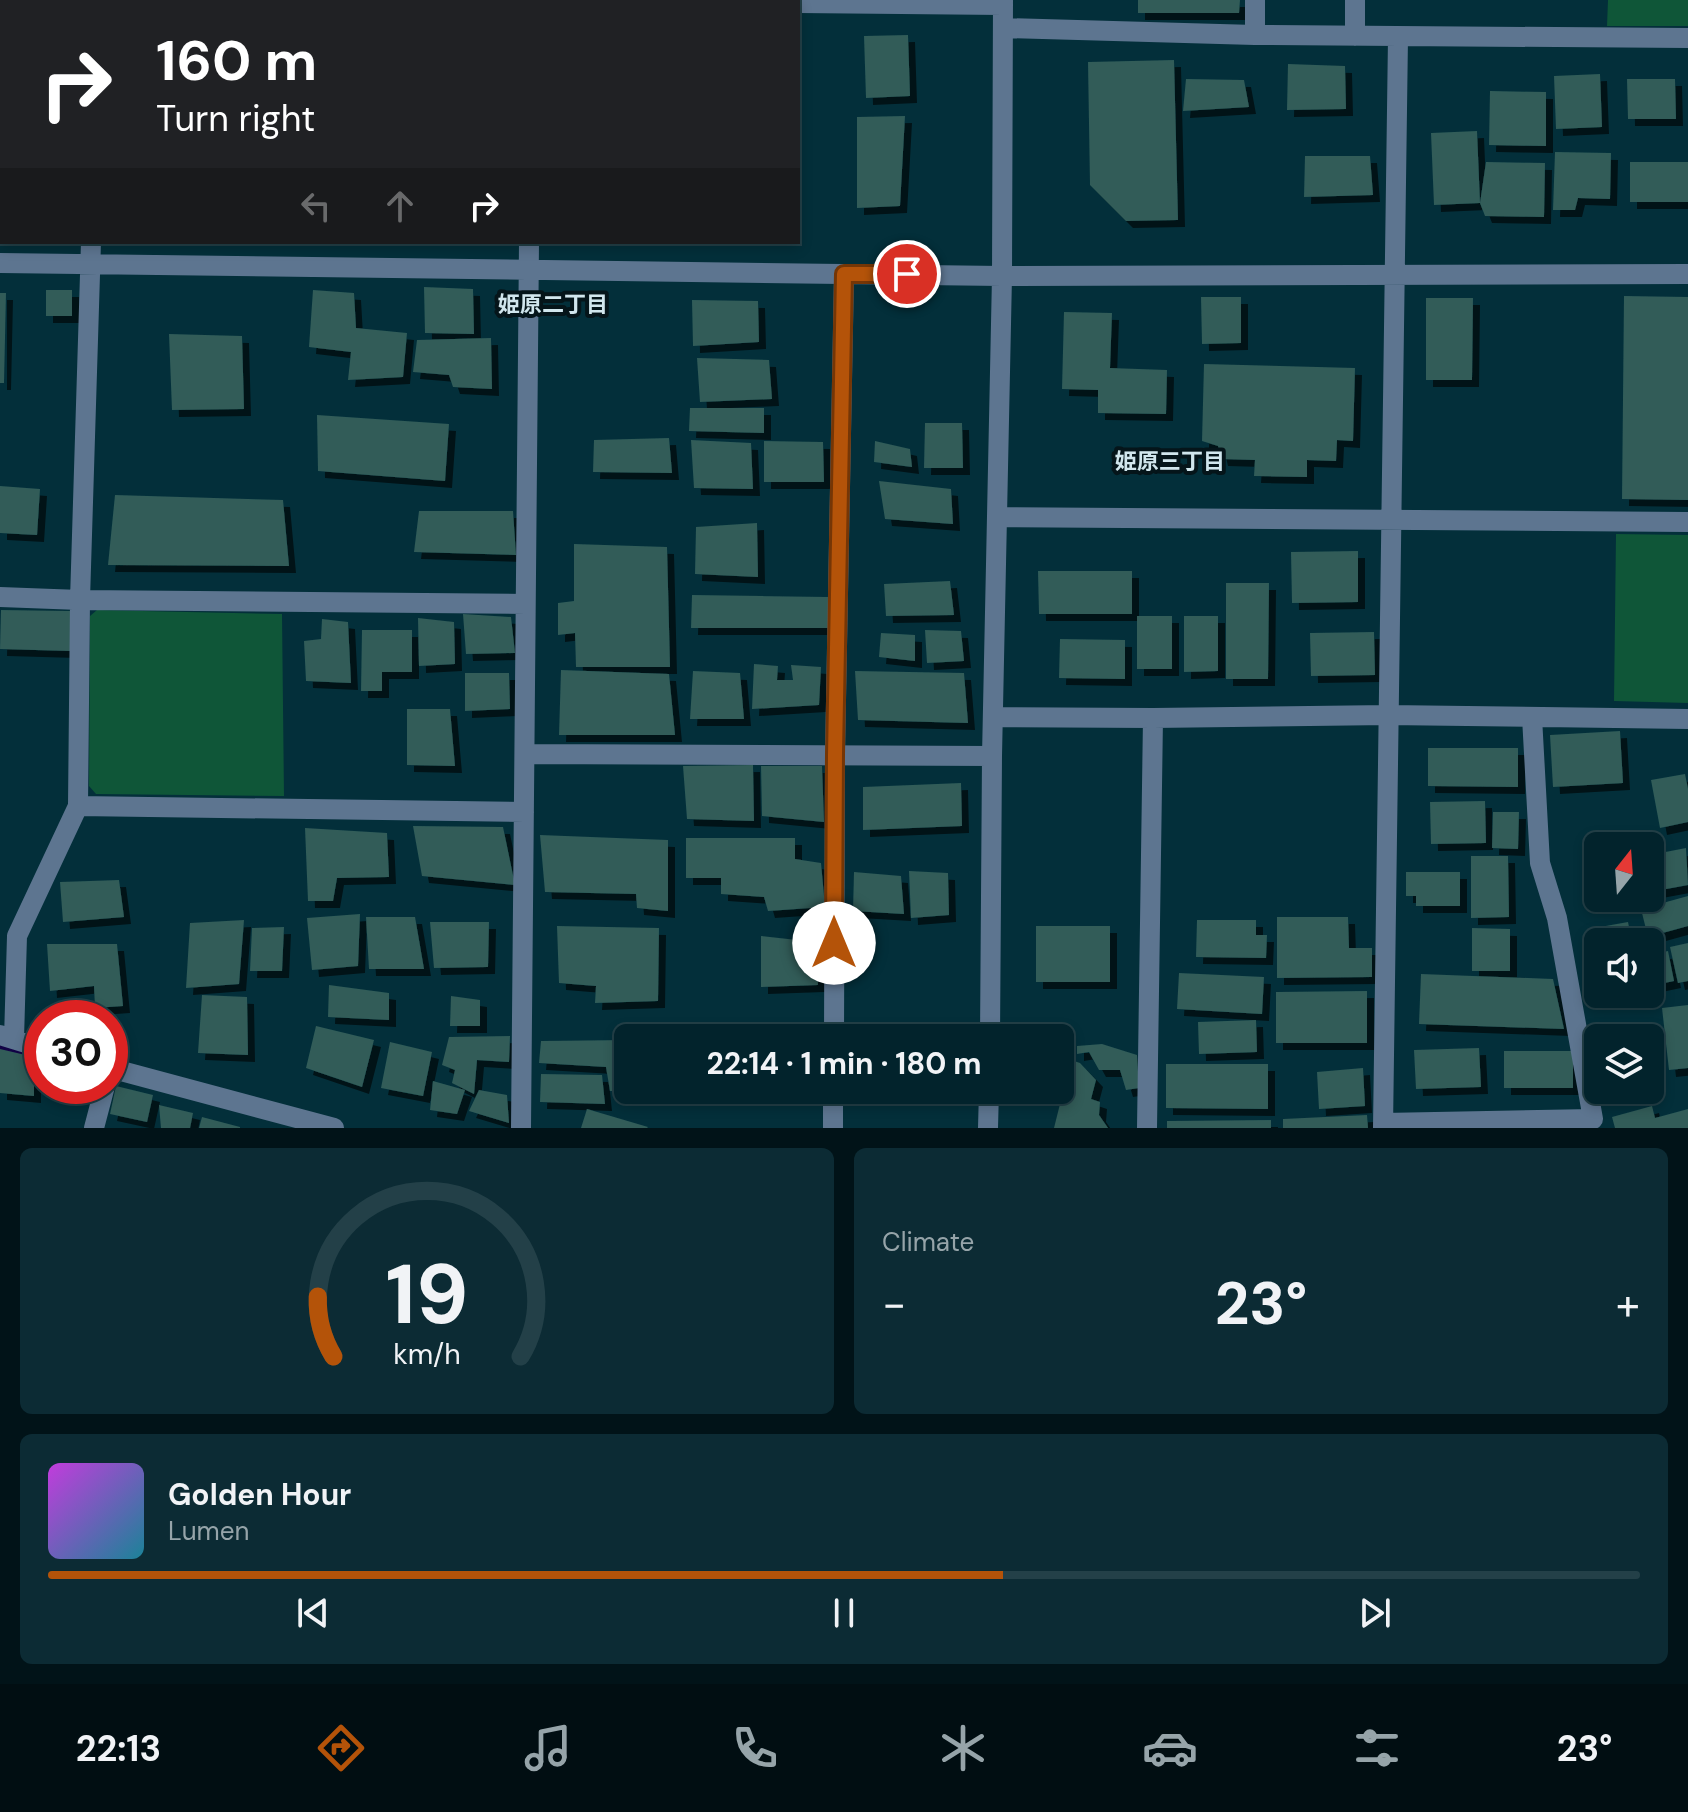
<!DOCTYPE html>
<html lang="en">
<head>
<meta charset="utf-8">
<style>
	body { margin:0; font-family:"DM Sans","Noto Sans JP",sans-serif; background:#0c2b34; color:#f1f3f6; height:100vh; display:flex; flex-direction:column; font-size:30px; white-space:nowrap }
	* { box-sizing:border-box; margin:0 }
	p { font-size:26px; color:#96a4a9 }
	.icon { flex:none; width:44px; height:44px; fill:none; stroke:currentColor; stroke-width:2; stroke-linecap:round; stroke-linejoin:round }
	.map { position:relative; height:1128px; overflow:hidden }
	.details { display:flex; flex-direction:column; gap:20px; padding:20px; background:#011318; flex:1 }
	.details>* { flex:none }
	.guide { position:absolute; left:0px; top:0px; width:800px; height:244px; box-shadow:0 4px 12px #0003,0 0 0 2px #234048; background:#202124; color:#fff; overflow:hidden }
	.needle { width:52px; rotate:17deg }
	.tools { position:absolute; left:1584px; top:832px; display:grid; gap:16px }
	.tools a { display:grid; place-items:center; width:80px; height:80px; border-radius:12px; background:#02232c; box-shadow:0 4px 12px #0003,0 0 0 2px #234048; font-size:40px }
	.speed { position:absolute; left:24px; top:1000px; display:flex; gap:16px; font-size:40px; font-weight:700; text-align:center }
	.speed>* { display:grid; place-content:center; width:104px; height:104px; border-radius:50%; background:#02232c; box-shadow:0 4px 12px #0003,0 0 0 2px #234048; line-height:1 }
	.speed .limit { border:12px solid #d22; background:#fff; color:#111 }
	.pin { position:absolute; display:grid; place-items:center; width:68px; height:68px; color:#fff; margin:-34px; border:4px solid #fff; border-radius:50%; box-shadow:0 2px 8px #0007 }
	.me { position:absolute; width:88px; margin:-44px; rotate:0deg; stroke-linejoin:round; filter:drop-shadow(0 0 6px #0008) }
	.turn { display:flex; align-items:center; gap:28px; height:168px; padding:0 24px; font-size:36px }
	.turn .icon { width:104px; height:104px; stroke-width:2.5 }
	.turn b { display:block; font-size:56px; line-height:68px }
	.lanes { display:flex; align-items:center; height:76px; padding:0 24px; background:#0003; justify-content:center; gap:40px; direction:ltr }
	.lanes .off { opacity:.35 }
	.big { font-size:60px; font-weight:700; line-height:1.1 }
	.details .tile { flex:1; display:flex; flex-direction:column; justify-content:center; gap:12px; min-width:0; padding:0 28px; border-radius:12px; background:#0c2b34 }
	.details .dial { align-items:center; gap:0 }
	.dial svg { height:208px; overflow:visible; fill:none; stroke:#234048; stroke-width:7; stroke-linecap:round; text-anchor:middle }
	.dial text { fill:#f1f3f6; stroke:none }
	.song { display:flex; align-items:center; gap:24px }
	.cover { width:96px; height:96px; border-radius:12px; background:linear-gradient(135deg,hsl(290 70% 55%),hsl(190 70% 35%)) }
	.played { height:8px; border-radius:4px; background:linear-gradient(90deg,#b45309 60%,#234048 60%) }
	.keys { display:flex; justify-content:space-around; direction:ltr }
	.heat { display:flex; justify-content:space-between; align-items:center; font-size:44px; direction:ltr }
	.details .tiles { flex:1; display:grid; gap:20px; grid-template-columns:1fr 1fr }
	.tile:last-child { grid-column:span 2 }
	.trip { position:absolute; left:614px; top:1024px; width:460px; height:80px; border-radius:12px; background:#02232c; box-shadow:0 4px 12px #0003,0 0 0 2px #234048; font-weight:700; line-height:80px; text-align:center }
	.tabs { display:flex; height:128px; justify-content:space-around; align-items:center; background:#010e12; color:#96a4a9 }
	.tabs .icon { width:56px; height:56px }
	.tabs .selected { color:#b45309 }
	.tabs b { font-size:36px; color:#f1f3f6 }
	.map>svg:first-child { display:block }
	.green { fill:#0f5638 }
	.lines { fill:none; stroke-linecap:round; stroke-linejoin:round }
	.stream { stroke:#120346; stroke-width:8 }
	.building { fill:#305c59; filter:url(#shadow) }
	.minor { stroke:#5d7590; stroke-width:20 }
	.route-casing { stroke:#753606; stroke-width:20 }
	.route { stroke:#b45309; stroke-width:14 }
	.labels { text-anchor:middle; stroke-width:8; stroke-linejoin:round; paint-order:stroke }
	.neighbourhood-label { font-size:22px; font-weight:bold; fill:#d1e6ed; stroke:#05151a }
</style>
</head>
<body>
<div class="map">
<svg width="1688" height="1128" viewBox="0 0 1688 1128">
	<defs>
		<filter id="shadow"><feDropShadow dx="7" dy="7" stdDeviation="0" flood-color="#0009"/></filter>
	</defs>
	<rect width="100%" height="100%" fill="#032f3a"/>
	<!-- green -->
	<path class="green" d="M1608,0H1688V26H1607Z
		M1616,534L1688,535V703L1614,701Z
		M97,610L282,614L284,796L96,794L89,786L90,616Z"/>
	<g class="lines">
		<!-- stream -->
		<path class="stream" d="M0,1046L30,1054"/>
	</g>
	<!-- building -->
	<path class="building" d="M1138,0H1240L1239,13H1138Z
		M908,35L910,96L866,98L864,36Z
		M1174,60L1178,220L1126,221L1090,185L1088,62Z
		M1288,64L1345,66L1346,109L1287,110Z
		M1600,74L1602,127L1556,129L1554,76Z
		M1186,79L1244,80L1249,107L1183,111Z
		M1627,79H1675L1676,119H1628Z
		M1490,91L1546,92V146L1489,145Z
		M905,116L900,206L857,208V117Z
		M1477,131L1480,203L1434,205L1431,133Z
		M1555,152L1611,153L1610,199L1578,198L1575,210H1553Z
		M1305,156H1370L1373,195L1304,197Z
		M1486,162L1545,163L1544,217L1485,216L1480,203Z
		M1630,162H1688V202H1630Z
		M424,287L473,289L474,334L425,333Z
		M46,290H72V316H46Z
		M313,290L354,293L356,328L407,333L403,377L348,380L351,352L309,347Z
		M0,293H6L4,383H0Z
		M1624,296L1688,297V500L1622,499Z
		M1201,297H1241V343L1202,344Z
		M1426,298H1473L1472,380H1426Z
		M692,300L758,301L759,342L693,346Z
		M1064,312L1112,313L1110,368L1167,370L1166,414L1098,413V390L1062,389Z
		M169,334L242,336L244,409L172,410Z
		M491,338L492,389L453,387L449,375L413,372L417,340Z
		M697,358L769,360L772,399L700,402Z
		M1204,364L1355,368L1353,441L1337,440L1336,461L1307,460V477L1254,476L1255,460L1221,459L1218,446L1202,441Z
		M690,408H764V433L689,431Z
		M317,415L449,424L445,481L318,471Z
		M925,423H962L963,468H924Z
		M669,438L672,473L593,472L594,440Z
		M691,440L751,443L753,489L694,488Z
		M764,441L823,442L824,482H764Z
		M875,441L910,449L912,467L874,462Z
		M879,481L951,489L953,524L885,519Z
		M0,486L40,489L37,535L0,533Z
		M115,495L283,500L289,566L108,565Z
		M419,511H513L516,555L414,552Z
		M757,523L758,577L695,574L696,527Z
		M574,544L667,547L670,667H576L575,633L558,635V603L574,601Z
		M1358,551V602L1292,603L1291,552Z
		M1038,571H1132V614H1039Z
		M950,581L954,615L886,616L884,584Z
		M1226,583H1269L1268,679H1226Z
		M692,595L828,597V628H691Z
		M1,610L70,611V651L0,649Z
		M463,614L511,617L515,653L466,654Z
		M1137,616H1172V669H1137Z
		M1184,616H1218V671L1184,672Z
		M418,618L454,622L455,664L419,666Z
		M322,619L348,622L351,683L306,681L304,641L321,639Z
		M362,630H412V672H382V691H361Z
		M925,630L961,631L964,661L927,663Z
		M1374,632L1375,675L1311,676L1310,633Z
		M881,633L915,635V661L879,657Z
		M1060,639L1125,640V679L1059,678Z
		M754,664L778,666L777,680H793L791,665L821,667L819,705L752,709Z
		M561,670L669,674L675,735H559Z
		M693,671L740,673L744,719H690Z
		M855,671L964,673L968,723L858,720Z
		M465,673H509L510,709L465,711Z
		M407,709H450L455,766L407,765Z
		M1620,731L1623,783L1553,787L1550,735Z
		M1428,748H1518V787L1428,786Z
		M753,765L754,821L687,819L683,766Z
		M761,766H822L824,822L762,816Z
		M1685,774L1688,789V822L1660,828L1651,780Z
		M961,783L962,826L863,830V787Z
		M1485,801L1486,843L1431,844L1430,802Z
		M1493,812H1519L1518,849L1492,848Z
		M413,826L503,827L515,885L422,876Z
		M305,828L387,833L389,877L337,878L333,901H308Z
		M540,835L668,840V911L637,908L636,894L545,892Z
		M686,838H795V859L821,863L825,907L768,911L764,897L721,894V878H686Z
		M1686,848L1688,885L1650,892V855Z
		M1471,856H1508L1509,917L1471,918Z
		M909,871L948,873L949,915L911,918Z
		M854,872L901,876L904,914L853,911Z
		M1406,872H1460V906H1416V896H1406Z
		M119,880L124,917L63,922L60,882Z
		M1688,896V926L1648,937L1641,909Z
		M360,914L358,966L312,970L307,918Z
		M366,917H415L424,969H369Z
		M1277,917H1348L1349,948H1372V977L1277,978Z
		M244,920L239,984L186,988L190,923Z
		M1197,920H1256V935H1267L1266,958L1196,957Z
		M430,922H489L488,967L434,968Z
		M1628,922L1632,942H1598V947L1593,948L1589,929Z
		M557,926L659,928L658,1001L595,1003L596,986L559,983Z
		M1036,926H1110V982H1036Z
		M284,927L282,971H250L252,928Z
		M1472,928L1510,929V971H1472Z
		M761,936L815,942L818,985L761,987Z
		M1688,943V981L1678,983L1670,947Z
		M47,944H117L123,1006L95,1008L94,986L50,991Z
		M1668,951L1674,981L1650,986V955Z
		M1179,973L1264,977L1262,1014L1177,1009Z
		M1421,974L1553,979L1564,1029L1419,1024Z
		M329,985L389,993V1020L328,1017Z
		M1367,991V1043H1276V992Z
		M202,995L247,997L248,1055L198,1053Z
		M451,996L480,1000V1026H450Z
		M1688,1005V1068L1669,1070L1662,1008Z
		M1256,1020L1257,1052L1199,1054L1198,1022Z
		M776,1023L826,1024L825,1038H774Z
		M316,1026L374,1040L362,1087L306,1068Z
		M510,1036L509,1062L477,1060L474,1094L452,1083L455,1070L442,1065L449,1037Z
		M628,1040V1091H610L606,1067L539,1063L541,1041Z
		M390,1042L432,1052L423,1096L381,1088Z
		M1102,1044L1137,1055L1139,1088L1126,1090L1120,1070H1099L1089,1052L1077,1054V1046Z
		M1479,1048L1481,1087L1416,1089L1414,1050Z
		M0,1049L34,1057V1096L0,1093Z
		M1504,1051H1573V1088H1504Z
		M1071,1060L1080,1063L1096,1080L1091,1099L1100,1102L1099,1115L1108,1128H1054Z
		M1166,1064H1268V1109L1166,1108Z
		M1363,1068L1365,1106L1319,1109L1317,1072Z
		M541,1074L602,1075L605,1104L540,1102Z
		M433,1081L465,1090L457,1114L430,1110Z
		M116,1086L153,1095L147,1122L110,1114Z
		M479,1090L507,1095L509,1123L469,1111Z
		M159,1105L193,1113L190,1128H161Z
		M1652,1106L1655,1118L1688,1109V1128H1615L1612,1117Z
		M587,1109L648,1127L647,1128H581Z
		M1367,1115L1368,1128H1283V1119Z
		M202,1117L240,1127V1128H199Z
		M1271,1120V1128H1167V1121Z"/>
	<g class="lines">
		<!-- minor -->
		<path class="minor" d="M93,2V0
			M531,2V0
			M763,2V0
			M798,3L1003,5
			M1003,28L1255,35L1688,38
			M1255,35V0
			M1355,36V0
			M0,52H2
			M0,263L1002,276L1688,274
			M997,517L1688,522
			M0,597L80,600L525,604
			M993,717L1153,718L1388,715L1688,719
			M525,754L992,756
			M78,806L524,812
			M0,1035L42,1048
			M834,1038L835,754L844,274
			M990,1038L992,756L1002,276L1003,0
			M14,1039L17,936L78,806L80,600L91,242
			M110,1068L334,1128
			M1383,1123L1593,1119L1557,918L1540,863L1532,717
			M94,1128L105,1086
			M521,1128L529,242
			M833,1128V1090
			M988,1128L989,1090
			M1147,1128L1153,718
			M1383,1128L1398,37"/>
	</g>
	<g class="lines">
		<!-- route casing -->
		<g class="route-casing">
			<path id="route" d="M834,943L835,754L844,274H907"/>
		</g>
		<!-- route -->
		<use href="#route" class="route"/>
	</g>
	<g class="labels">
		<!-- neighbourhood labels -->
		<g class="neighbourhood-label">
			<text x="553" y="312">姫原二丁目</text>
			<text x="1170" y="469">姫原三丁目</text>
		</g>
	</g>
</svg>
<div class="tools">
<a><svg class="needle" viewBox="-14 -14 28 28"><path d="M0-13l5 13h-10z" fill="#e53935"/><path d="M0 13l5-13h-10z" fill="#96a4a9"/></svg></a>
<a><svg class="icon" aria-label="sound" viewBox="0 0 24 24"><path d="M4 9h4l5-4v14l-5-4H4zM17 9q2 3 0 6"/></svg></a>
<a><svg class="icon" aria-label="layers" viewBox="0 0 24 24"><path d="M12 4l9 5-9 5-9-5zM3 14l9 5 9-5"/></svg></a>
</div>
<div class="speed"><div class="limit">30</div></div>
<div class="pin" style="left:907px;top:274px;background:#d93025"><svg class="icon" aria-label="arrive" viewBox="0 0 24 24"><path d="M6 21V4h12l-3 4 3 4H6"/></svg></div>
<svg class="me" style="left:834px;top:943px" viewBox="-20 -20 40 40"><circle r="19" fill="#fff"/><path d="M0-13L10 11 0 6-10 11z" fill="#b45309"/></svg>
<div class="trip">22:14 · 1 min · 180 m</div>
<div class="guide">
<div class="turn"><svg class="icon" aria-label="right" viewBox="0 0 24 24"><path d="M7 20v-9h11M14 6l5 5-5 5"/></svg><div><b>160 m</b>Turn right</div></div>
<div class="lanes"><svg class="icon off" aria-label="left" viewBox="0 0 24 24"><path d="M17 20v-9H6M10 6l-5 5 5 5"/></svg><svg class="icon off" aria-label="ahead" viewBox="0 0 24 24"><path d="M12 20V5M6 11l6-6 6 6"/></svg><svg class="icon" aria-label="right" viewBox="0 0 24 24"><path d="M7 20v-9h11M14 6l5 5-5 5"/></svg></div>
</div>
</div>
<section class="details">
<div class="tiles">
<div class="tile dial"><svg viewBox="0 0 100 80">
<path d="M14 69A42 42 0 1 1 86 69"/>
<path d="M14 69A42 42 0 0 1 8 46" stroke="#b45309"/>
<text x="50" y="56" font-size="32" font-weight="700">19</text>
<text x="50" y="72" font-size="11">km/h</text>
</svg></div>
<div class="tile"><p>Climate</p>
<div class="heat"><a>−</a><b class="big">23°</b><a>+</a></div>
</div>
<div class="tile">
<div class="song"><i class="cover"></i><div><b>Golden Hour</b><p>Lumen</p></div></div>
<div class="played"></div>
<div class="keys"><svg class="icon" aria-label="previous" viewBox="0 0 24 24"><path d="M18 5L8 12l10 7zM5 5v14"/></svg><svg class="icon" aria-label="pause" viewBox="0 0 24 24"><path d="M8 5v14M16 5v14"/></svg><svg class="icon" aria-label="next" viewBox="0 0 24 24"><path d="M6 5l10 7-10 7zM19 5v14"/></svg></div>
</div>
</div>
</section>
<nav class="tabs">
<b>22:13</b>
<svg class="icon selected" aria-label="directions" viewBox="0 0 24 24"><path d="M12 3l9 9-9 9-9-9zM9 14v-3h6M13 9l2 2-2 2"/></svg>
<svg class="icon" aria-label="music" viewBox="0 0 24 24"><path d="M9 18V5l10-2v13"/><circle cx="6" cy="18" r="3"/><circle cx="16" cy="16" r="3"/></svg>
<svg class="icon" aria-label="phone" viewBox="0 0 24 24"><path d="M5 4h4l2 5-3 2q2 4 5 5l2-3 5 2v4C11 20 4 13 5 4z"/></svg>
<svg class="icon" aria-label="climate" viewBox="0 0 24 24"><path d="M12 3v18M4 7l16 10M4 17L20 7"/></svg>
<svg class="icon" aria-label="car" viewBox="0 0 24 24"><path d="M5 17H2v-5l4-1 3-4h7l3 4 3 1v5h-3M9 17h6M6 11h13"/><circle cx="7" cy="17" r="2"/><circle cx="17" cy="17" r="2"/></svg>
<svg class="icon" aria-label="filters" viewBox="0 0 24 24"><path d="M4 7h16M4 17h16"/><circle cx="9" cy="7" r="2"/><circle cx="15" cy="17" r="2"/></svg>
<b>23°</b>
</nav>
</body>
</html>
